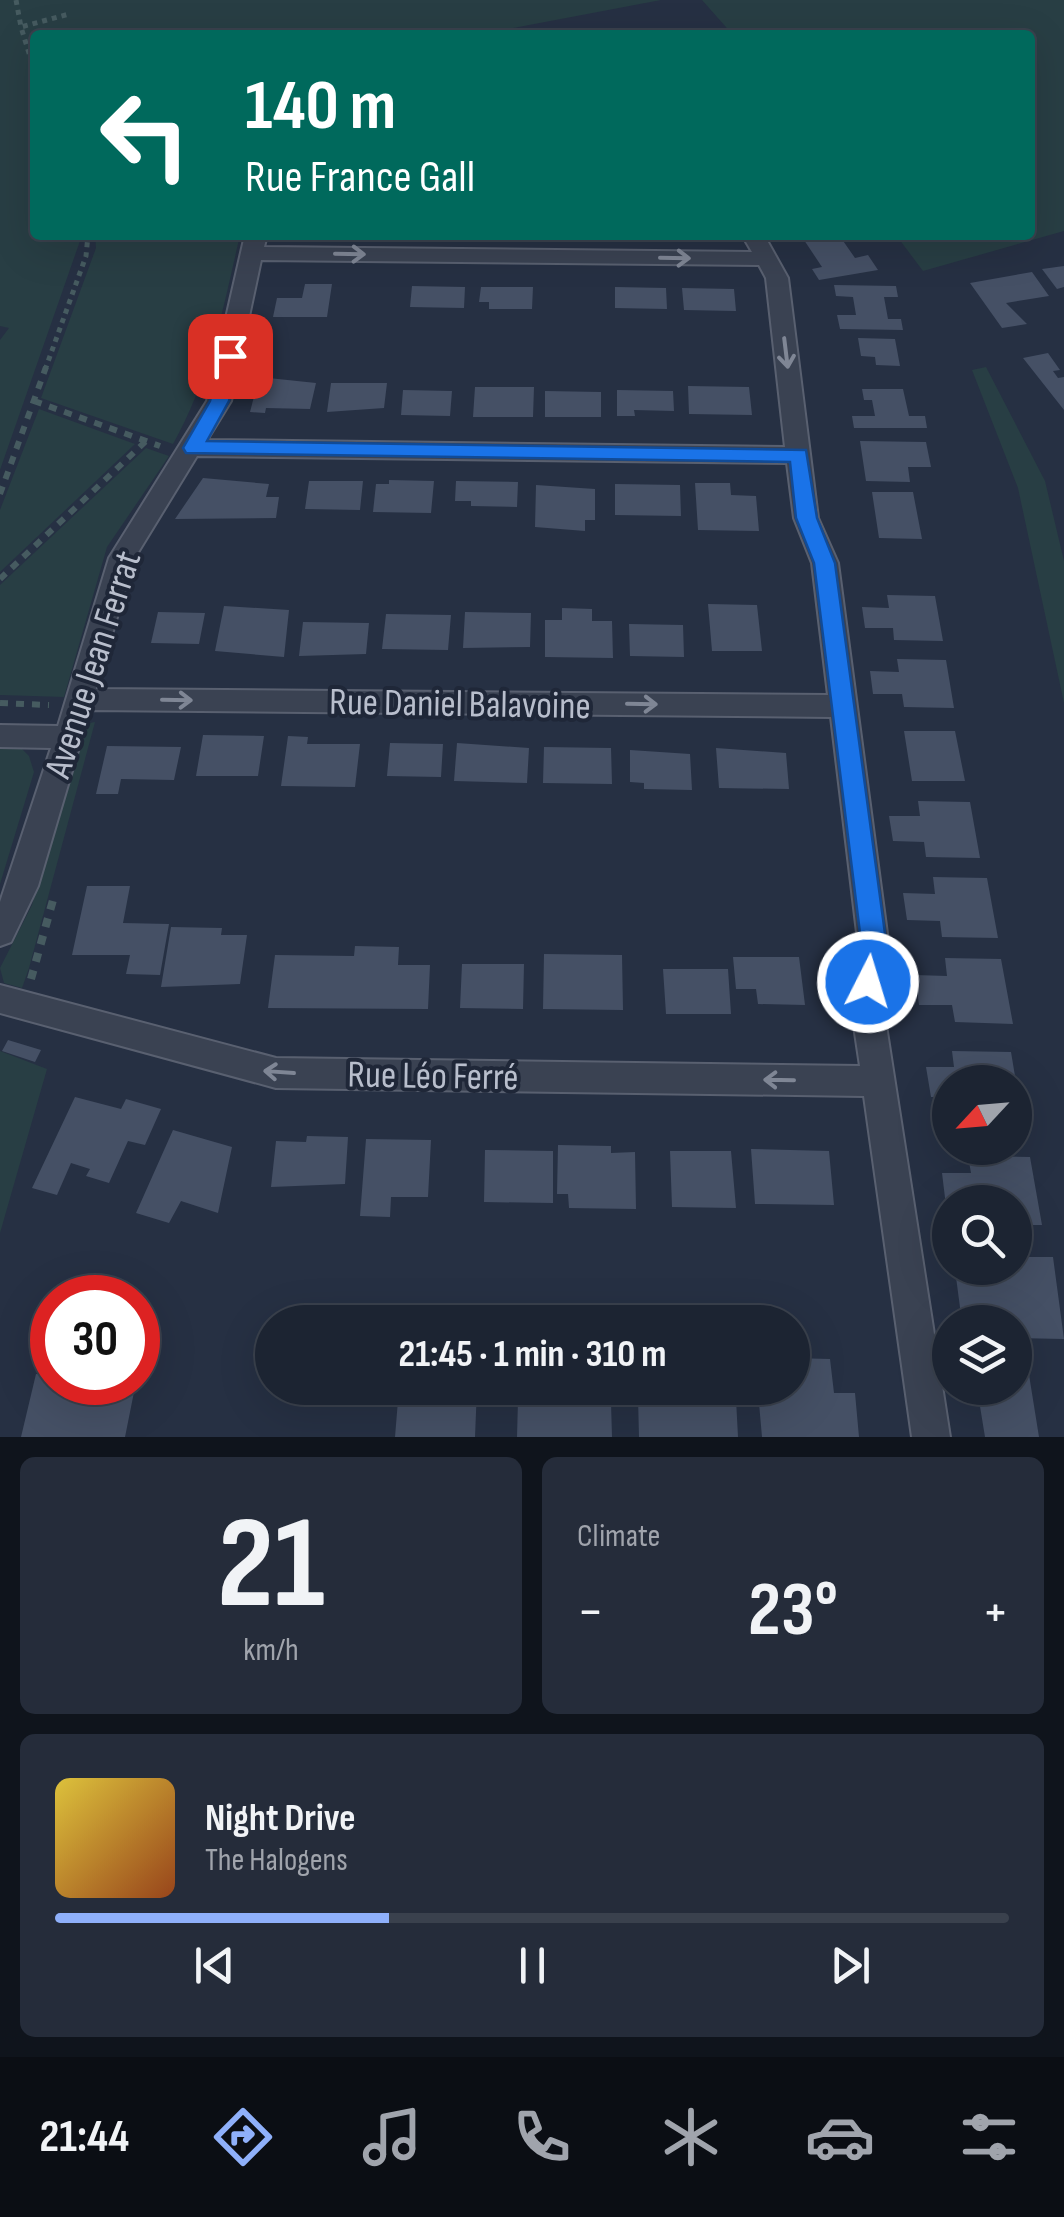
<!DOCTYPE html>
<html lang="en">
<head>
<meta charset="utf-8">
<style>
	body { margin:0; font-family:"Sofia Sans Condensed",sans-serif; background:#252c3a; color:#f1f3f6; height:100vh; display:flex; flex-direction:column; font-size:38px; white-space:nowrap }
	* { box-sizing:border-box; margin:0 }
	p { font-size:32px; color:#a0a4ac }
	.icon { flex:none; width:55px; height:55px; fill:none; stroke:currentColor; stroke-width:2; stroke-linecap:round; stroke-linejoin:round }
	.map { position:relative; height:1437px; overflow:hidden }
	.drawer { display:flex; flex-direction:column; gap:20px; padding:20px; background:#0f141c; flex:1 }
	.drawer>* { flex:none }
	.banner { position:absolute; left:30px; top:30px; width:1005px; height:210px; border-radius:10px; box-shadow:0 10px 40px #0002,0 0 0 2px #3a414d; background:#00695c; color:#fff; overflow:hidden }
	.needle { width:65px; rotate:244deg }
	.buttons { position:absolute; left:932px; top:1065px; display:grid; gap:20px }
	.buttons a { display:grid; place-items:center; width:100px; height:100px; border-radius:50%; background:#1c2432; box-shadow:0 10px 40px #0002,0 0 0 2px #3a414d; font-size:50px }
	.speed { position:absolute; left:30px; top:1275px; display:flex; gap:20px; font-size:50px; font-weight:700; text-align:center }
	.speed>* { display:grid; place-content:center; width:130px; height:130px; border-radius:50%; background:#1c2432; box-shadow:0 10px 40px #0002,0 0 0 2px #3a414d; line-height:1 }
	.speed .limit { border:15px solid #d22; background:#fff; color:#111 }
	.pin { position:absolute; display:grid; place-items:center; width:85px; height:85px; color:#fff; margin:-42px; border-radius:20px; box-shadow:0 5px 15px #0006 }
	.me { position:absolute; width:110px; margin:-55px; rotate:5deg; stroke-linejoin:round; filter:drop-shadow(0 0 8px #0008) }
	.turn { display:flex; align-items:center; gap:35px; height:210px; padding:0 50px; font-size:45px }
	.turn .icon { width:130px; height:130px; stroke-width:2.5 }
	.turn b { display:block; font-size:70px; line-height:85px }
	.big { font-size:75px; font-weight:700; line-height:1.1 }
	.drawer .tile { flex:1; display:flex; flex-direction:column; justify-content:center; gap:15px; min-width:0; padding:0 35px; border-radius:15px; background:#252c3a }
	.drawer .dial { align-items:center; gap:0 }
	.dial b { font-size:130px; line-height:1 }
	.song { display:flex; align-items:center; gap:30px }
	.cover { width:120px; height:120px; border-radius:15px; background:linear-gradient(135deg,hsl(50 70% 55%),hsl(20 70% 35%)) }
	.played { height:10px; border-radius:5px; background:linear-gradient(90deg,#8fb0fa 35%,#3a414d 35%) }
	.keys { display:flex; justify-content:space-around; direction:ltr }
	.heat { display:flex; justify-content:space-between; align-items:center; font-size:55px; direction:ltr }
	.drawer .tiles { flex:1; display:grid; gap:20px; grid-template-columns:1fr 1fr }
	.tile:last-child { grid-column:span 2 }
	.trip { position:absolute; left:255px; top:1305px; width:555px; height:100px; border-radius:50px; background:#1c2432; box-shadow:0 10px 40px #0002,0 0 0 2px #3a414d; font-weight:700; line-height:100px; text-align:center }
	.menu { display:flex; height:160px; justify-content:space-around; align-items:center; background:#0b0e14; color:#a0a4ac }
	.menu .icon { width:70px; height:70px }
	.menu .selected { color:#8fb0fa }
	.menu b { font-size:45px; color:#f1f3f6 }
	.map>svg:first-child { display:block }
	.green { fill:#283e44 }
	.building { fill:#455065 }
	.lines { fill:none; stroke-linecap:round; stroke-linejoin:round }
	.street-casing { stroke:#596070; stroke-width:4 }
	.path-far2 { stroke:#465b60; stroke-width:5; stroke-dasharray:5 5; stroke-linecap:butt }
	.path-far1 { stroke:#465b60; stroke-width:6; stroke-dasharray:8 8; stroke-linecap:butt }
	.path { stroke:#465b60; stroke-width:8; stroke-dasharray:9 9; stroke-linecap:butt }
	.street { fill:#3a4252; fill-rule:evenodd }
	.oneway { stroke:#7f8695 }
	.route { fill:#1a73e8; stroke:#114b97; stroke-width:2.5 }
	.labels { text-anchor:middle; stroke-width:8; stroke-linejoin:round; paint-order:stroke }
	.street-label { font-size:38px; fill:#b8becc; stroke:#1f2738 }
</style>
</head>
<body>
<div class="map">
<svg width="1064" height="1437" viewBox="0 0 1064 1437">
	<rect width="100%" height="100%" fill="#263043"/>
	<!-- green -->
	<path class="green" d="M0,0H661L477,35H35V235L81,238L0,470V340L9,328L0,326Z
		M702,0H1064V231L923,271L896,235H1030V35H733Z
		M95,235H240C223,309 210,378 173,444L41,398L96,248Z
		M986,367L1045,481L1064,561V703L1018,488L972,370Z
		M39,409L135,444L0,572V510Z
		M146,448L169,456L107,547L64,697L0,695V585Z
		M95,722L29,968L22,988L4,983L0,968L32,905L85,724Z
		M19,746L29,756L34,772L0,884V747Z
		M0,1051L47,1069L0,1233Z"/>
	<!-- building -->
	<path class="building" d="M839,235L855,258L868,255L878,270L819,280L812,269L822,267L804,240Z
		M1064,266V287L1057,289L1042,269Z
		M1032,272L1049,296L1006,303L1027,324L1002,328L970,283Z
		M305,284H332L327,317H273L277,298H302Z
		M834,285L896,286L898,297H884L888,319H901L903,330L840,329L837,315H856L853,297L836,296Z
		M412,286L465,287L464,308L410,307Z
		M481,287H533L532,309H489V302H479Z
		M615,287L666,288L667,309L615,308Z
		M682,288L734,289L736,311L684,310Z
		M858,338L895,339L900,366L876,365L875,357L861,356Z
		M1048,353L1060,370L1053,371L1058,378L1064,377V410L1023,358Z
		M259,377L316,383L310,409L266,408L265,413L250,412Z
		M331,383H387L384,408L327,412Z
		M688,386L749,387L752,415L689,414Z
		M475,387H534L533,417H473Z
		M862,389H903L909,416H925L927,428H854L852,416H875L872,400H864Z
		M403,390L452,391L450,416L401,415Z
		M617,390L673,391L674,411L634,410L635,416H617Z
		M545,391L601,392V417H545Z
		M860,441L926,442L931,467H908L910,482L866,481Z
		M203,478L269,484L266,497H279L276,518L175,519Z
		M389,480L434,481L431,513L373,512L376,484H389Z
		M309,481H363L360,510L305,509Z
		M456,481L518,482L517,507L471,506V501H455Z
		M695,483H730L731,495L756,496L759,531L698,530Z
		M615,484L680,485L681,516L615,515Z
		M536,485L595,489V520H585V531L535,527Z
		M872,492H913L922,539L879,538Z
		M887,595L935,596L943,641L894,640L893,628H865L862,607L889,608Z
		M708,604L757,605L762,651H712Z
		M224,606L289,610L284,657L215,651Z
		M562,608L592,609V621H612L613,658L545,657V620H562Z
		M158,612L205,613L199,644L151,643Z
		M465,612L531,613L530,647L463,648Z
		M386,614L451,615L448,650L382,649Z
		M303,622L369,623L366,654L299,656Z
		M629,624L683,625L684,657L630,656Z
		M897,659L946,660L954,708L904,707L902,694H873L870,671L899,672Z
		M904,731H955L965,781H912Z
		M203,735L264,736L258,776H196Z
		M288,736L308,737L307,744H360L355,787L281,786Z
		M390,743L443,744L441,777L387,776Z
		M457,743L529,748L527,783L454,781Z
		M107,746L181,747L174,780L121,779L118,794H96Z
		M544,747L611,748L612,784L543,783Z
		M716,748L786,753L789,789L719,788Z
		M630,750L690,754L692,790L644,789V783L630,782Z
		M918,801L970,802L980,858L926,857L924,842L893,841L889,816H920Z
		M933,877L987,878L998,938L942,937L940,921L907,920L903,893L935,894Z
		M87,886H130L123,923L169,924L160,975L126,974L130,955H72Z
		M171,927L222,928L221,935H247L240,984L161,987Z
		M355,946L399,947L398,965H430L428,1009L268,1008L275,955L354,956Z
		M544,954L622,955L623,1010L543,1009Z
		M733,957H799L805,1005L758,1004L756,989H736Z
		M945,958L1001,959L1013,1024L955,1022L952,1005H919L915,975L947,976Z
		M462,964H524L523,1009L460,1008Z
		M663,969H728L731,1014H666Z
		M8,1040L41,1050L35,1062L2,1051Z
		M952,1051L1011,1052L1016,1082H950V1097H931L926,1067H954Z
		M75,1097L121,1109L126,1099L161,1109L145,1145L128,1141L109,1183L86,1176L90,1169L71,1163L57,1195L32,1188Z
		M173,1130L232,1147L218,1213L181,1201L169,1223L136,1213Z
		M307,1136L348,1137L345,1184L271,1187L276,1141L306,1142Z
		M366,1139L431,1140L428,1197H391L390,1217L360,1216Z
		M558,1145L611,1146V1153L635,1152L636,1209L569,1208L568,1194H557Z
		M751,1149L829,1151L834,1205L755,1204Z
		M485,1150L553,1151V1203L484,1202Z
		M670,1151H731L736,1208L672,1207Z
		M968,1156L1030,1157L1042,1225H1015V1202L946,1206L942,1173H971Z
		M1015,1257H1053L1064,1339L1015,1338V1322H1000L999,1316L961,1315L956,1277L993,1279L991,1268H1015Z
		M1015,1356H1026L1039,1437H985L977,1388H1015Z
		M792,1358L830,1359L834,1393H855L859,1437H762L758,1392L792,1388Z
		M36,1374L52,1375V1382H136L125,1437H21Z
		M399,1388H477L475,1437H395Z
		M638,1397L736,1399L738,1437H639Z
		M518,1400L611,1402L612,1437H517Z"/>
	<g class="lines">
		<!-- street casing -->
		<g class="street-casing">
			<path id="street" d="M245,235H267L264,247L752,252L742,235H764L788,278L818,518L838,563L888,941L883,1006L950,1437H912L864,1096L276,1088L0,1013V985L276,1058L860,1066L851,1006L858,941L831,717L90,710L38,886L11,942L0,946V902L51,748L0,747V725L58,726L109,558L207,401ZM261,260L759,265L766,278L785,447L207,440L231,401ZM197,456L787,463L794,518L812,563L828,695L96,689L134,559Z"/>
		</g>
		<!-- path-far2 -->
		<path class="path-far2" d="M16,0L21,27
			M35,73L21,27L69,14
			M45,370L86,256L88,235"/>
		<!-- path-far1 -->
		<path class="path-far1" d="M34,401L160,446
			M0,494L46,367
			M0,579L146,441
			M0,703L49,705"/>
		<!-- path -->
		<path class="path" d="M31,979L53,900"/>
		<!-- street -->
		<use href="#street" class="street"/>
	</g>
	<!-- one-way arrows -->
	<defs><path id="oneway-shaft" d="M-6 0H5M1.5-3L5.5 0L1.5 3" fill="none" stroke-width="1.6" stroke-linecap="round" stroke-linejoin="round" transform="scale(2.5)"/></defs>
	<g class="oneway">
		<use href="#oneway-shaft" transform="translate(350 254) rotate(1)"/>
		<use href="#oneway-shaft" transform="translate(675 258) rotate(1)"/>
		<use href="#oneway-shaft" transform="translate(786 353) rotate(83)"/>
		<use href="#oneway-shaft" transform="translate(177 700) rotate(1)"/>
		<use href="#oneway-shaft" transform="translate(642 704) rotate(1)"/>
		<use href="#oneway-shaft" transform="translate(279 1072) rotate(-176)"/>
		<use href="#oneway-shaft" transform="translate(779 1080) rotate(-179)"/>
	</g>
	<!-- route -->
	<path class="route" d="M230,350L239,356L229,401L207,441L806,450L817,518L835,563L886,941L877,991L868,994L859,991L855,982L861,941L814,563L796,518L790,462L186,453L183,448L210,401L221,356Z"/>
	<g class="labels">
		<!-- street labels -->
		<g class="street-label">
			<text transform="translate(92 664) rotate(-72)" y="13">Avenue Jean Ferrat</text>
			<text transform="translate(460 703) rotate(1)" y="13">Rue Daniel Balavoine</text>
			<text transform="translate(433 1075) rotate(1)" y="13">Rue Léo Ferré</text>
		</g>
	</g>
</svg>
<div class="buttons">
<a><svg class="needle" viewBox="-14 -14 28 28"><path d="M0-13l5 13h-10z" fill="#e53935"/><path d="M0 13l5-13h-10z" fill="#a0a4ac"/></svg></a>
<a><svg class="icon" aria-label="search" viewBox="0 0 24 24"><circle cx="10" cy="10" r="6"/><path d="M15 15l6 6"/></svg></a>
<a><svg class="icon" aria-label="layers" viewBox="0 0 24 24"><path d="M12 4l9 5-9 5-9-5zM3 14l9 5 9-5"/></svg></a>
</div>
<div class="speed"><div class="limit">30</div></div>
<div class="pin" style="left:230px;top:356px;background:#d93025"><svg class="icon" aria-label="arrive" viewBox="0 0 24 24"><path d="M6 21V4h12l-3 4 3 4H6"/></svg></div>
<svg class="me" style="left:868px;top:982px" viewBox="-20 -20 40 40"><circle r="17" fill="#1a73e8" stroke="#fff" stroke-width="3"/><path d="M0-11L8 9 0 5-8 9z" fill="#fff"/></svg>
<div class="trip">21:45 · 1 min · 310 m</div>
<div class="banner">
<div class="turn"><svg class="icon" aria-label="left" viewBox="0 0 24 24"><path d="M17 20v-9H6M10 6l-5 5 5 5"/></svg><div><b>140 m</b>Rue France Gall</div></div>
</div>
</div>
<section class="drawer">
<div class="tiles">
<div class="tile dial"><b>21</b><p>km/h</p></div>
<div class="tile"><p>Climate</p>
<div class="heat"><a>−</a><b class="big">23°</b><a>+</a></div>
</div>
<div class="tile">
<div class="song"><i class="cover"></i><div><b>Night Drive</b><p>The Halogens</p></div></div>
<div class="played"></div>
<div class="keys"><svg class="icon" aria-label="previous" viewBox="0 0 24 24"><path d="M18 5L8 12l10 7zM5 5v14"/></svg><svg class="icon" aria-label="pause" viewBox="0 0 24 24"><path d="M8 5v14M16 5v14"/></svg><svg class="icon" aria-label="next" viewBox="0 0 24 24"><path d="M6 5l10 7-10 7zM19 5v14"/></svg></div>
</div>
</div>
</section>
<nav class="menu">
<b>21:44</b>
<svg class="icon selected" aria-label="directions" viewBox="0 0 24 24"><path d="M12 3l9 9-9 9-9-9zM9 14v-3h6M13 9l2 2-2 2"/></svg>
<svg class="icon" aria-label="music" viewBox="0 0 24 24"><path d="M9 18V5l10-2v13"/><circle cx="6" cy="18" r="3"/><circle cx="16" cy="16" r="3"/></svg>
<svg class="icon" aria-label="phone" viewBox="0 0 24 24"><path d="M5 4h4l2 5-3 2q2 4 5 5l2-3 5 2v4C11 20 4 13 5 4z"/></svg>
<svg class="icon" aria-label="climate" viewBox="0 0 24 24"><path d="M12 3v18M4 7l16 10M4 17L20 7"/></svg>
<svg class="icon" aria-label="car" viewBox="0 0 24 24"><path d="M5 17H2v-5l4-1 3-4h7l3 4 3 1v5h-3M9 17h6M6 11h13"/><circle cx="7" cy="17" r="2"/><circle cx="17" cy="17" r="2"/></svg>
<svg class="icon" aria-label="filters" viewBox="0 0 24 24"><path d="M4 7h16M4 17h16"/><circle cx="9" cy="7" r="2"/><circle cx="15" cy="17" r="2"/></svg>
</nav>
</body>
</html>
